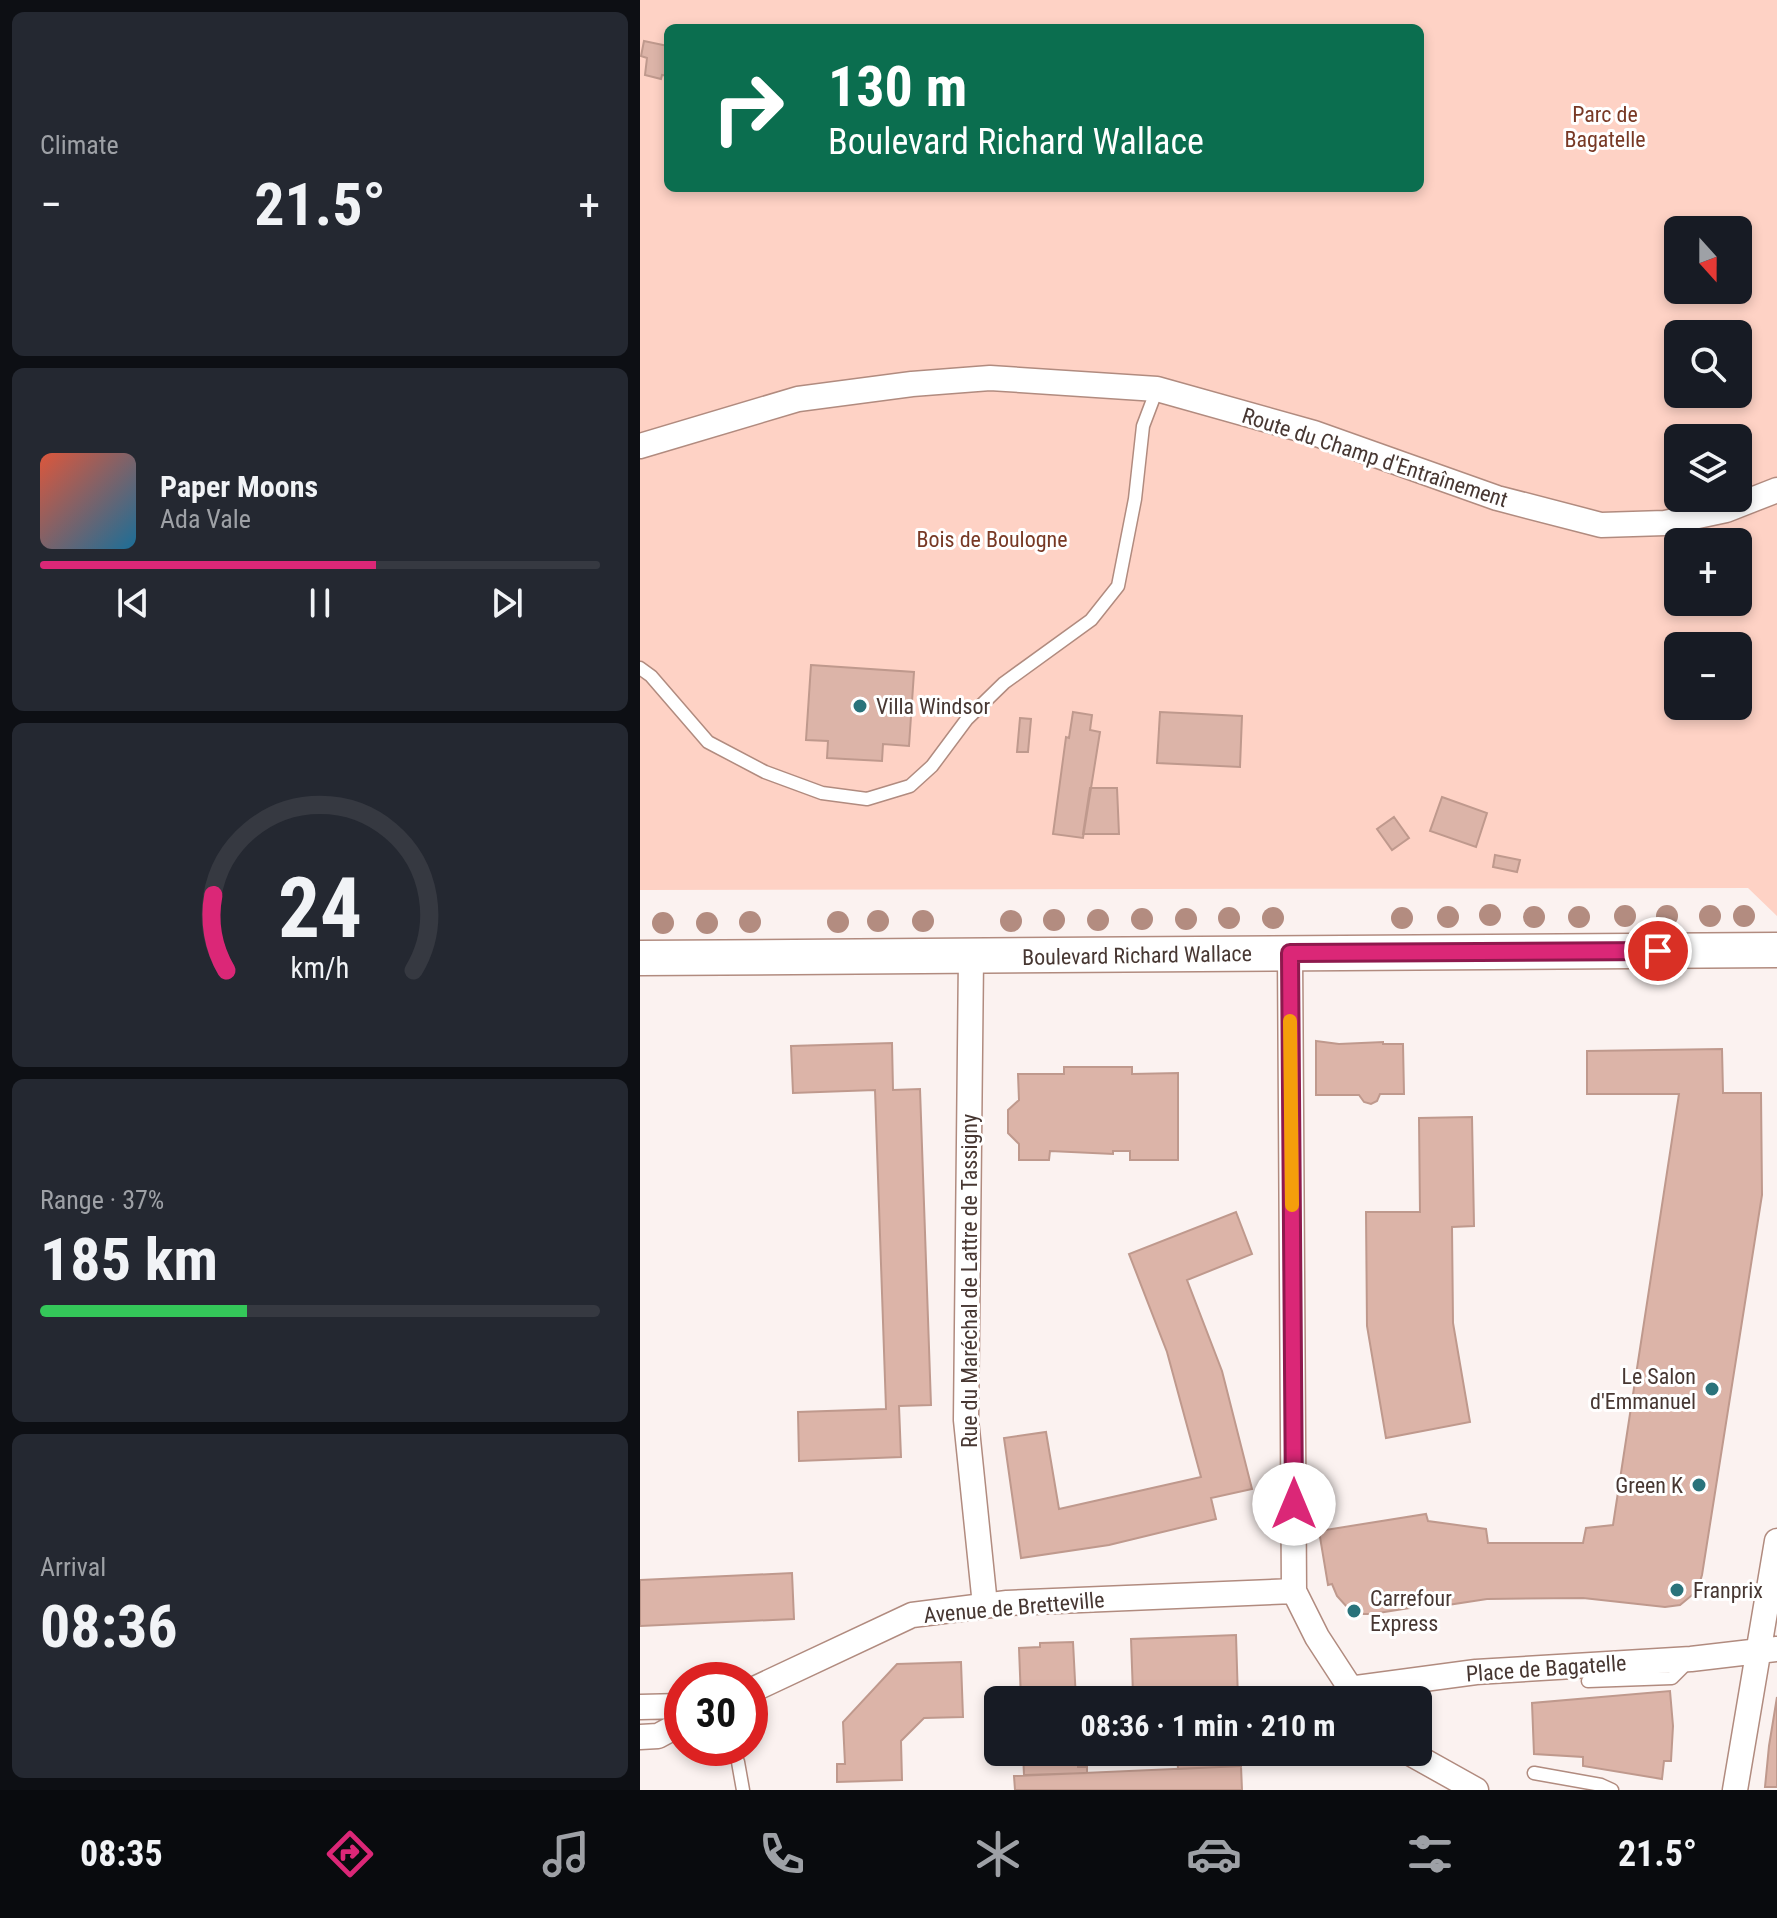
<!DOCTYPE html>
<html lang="en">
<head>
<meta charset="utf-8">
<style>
	body { margin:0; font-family:"Roboto Condensed",sans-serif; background:#242831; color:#f1f3f6; height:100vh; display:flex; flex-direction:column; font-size:30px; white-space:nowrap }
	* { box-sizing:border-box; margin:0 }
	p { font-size:26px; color:#9ea1a6 }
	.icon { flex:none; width:44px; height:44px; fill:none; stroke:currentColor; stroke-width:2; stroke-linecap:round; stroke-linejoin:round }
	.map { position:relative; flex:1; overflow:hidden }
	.panel { display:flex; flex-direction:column; gap:12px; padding:12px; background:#0d0f14; width:640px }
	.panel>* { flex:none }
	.guide { position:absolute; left:24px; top:24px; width:760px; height:168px; border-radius:12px; box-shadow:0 4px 12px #0003; background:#0b6e4f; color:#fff; overflow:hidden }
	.needle { width:52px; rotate:159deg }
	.fabs { position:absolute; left:1024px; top:216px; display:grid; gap:16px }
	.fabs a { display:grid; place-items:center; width:88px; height:88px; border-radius:12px; background:#171b24; box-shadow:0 4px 12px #0003; font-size:40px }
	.speed { position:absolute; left:24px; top:1662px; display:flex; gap:16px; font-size:40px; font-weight:700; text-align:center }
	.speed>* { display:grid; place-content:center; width:104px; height:104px; border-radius:50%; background:#171b24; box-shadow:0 4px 12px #0003; line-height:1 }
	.speed .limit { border:12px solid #d22; background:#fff; color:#111 }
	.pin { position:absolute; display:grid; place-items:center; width:68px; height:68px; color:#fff; margin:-34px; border:4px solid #fff; border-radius:50%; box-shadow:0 2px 8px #0007 }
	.me { position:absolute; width:88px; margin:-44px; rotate:0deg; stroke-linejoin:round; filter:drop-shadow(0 0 6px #0008) }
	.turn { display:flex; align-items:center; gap:28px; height:168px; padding:0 32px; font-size:36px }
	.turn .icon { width:104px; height:104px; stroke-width:2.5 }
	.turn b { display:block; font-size:56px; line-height:68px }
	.big { font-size:60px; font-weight:700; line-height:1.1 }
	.panel .card { flex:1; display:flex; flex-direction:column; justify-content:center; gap:12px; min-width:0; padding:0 28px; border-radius:12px; background:#242831 }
	.panel .dial { align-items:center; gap:0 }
	.dial svg { height:208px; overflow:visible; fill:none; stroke:#363941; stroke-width:7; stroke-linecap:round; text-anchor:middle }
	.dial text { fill:#f1f3f6; stroke:none }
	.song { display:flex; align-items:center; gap:24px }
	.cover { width:96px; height:96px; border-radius:12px; background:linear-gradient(135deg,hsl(10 70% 55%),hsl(200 70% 35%)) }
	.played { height:8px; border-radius:4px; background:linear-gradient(90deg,#db2777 60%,#363941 60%) }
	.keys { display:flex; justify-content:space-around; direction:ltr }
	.heat { display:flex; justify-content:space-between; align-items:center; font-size:44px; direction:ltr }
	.charge { height:12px; border-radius:6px; background:linear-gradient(90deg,#34c759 37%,#363941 0) }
	.trip { position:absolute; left:344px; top:1686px; width:448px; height:80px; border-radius:12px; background:#171b24; box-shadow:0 4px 12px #0003; font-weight:700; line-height:80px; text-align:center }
	.tab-bar { display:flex; height:128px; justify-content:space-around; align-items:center; background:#090b0e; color:#9ea1a6 }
	.tab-bar .icon { width:56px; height:56px }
	.tab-bar .selected { color:#db2777 }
	.tab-bar b { font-size:36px; color:#f1f3f6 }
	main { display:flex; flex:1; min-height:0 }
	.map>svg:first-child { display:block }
	.green { fill:#fed2c5; fill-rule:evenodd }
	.building { fill:#dcb4a8; stroke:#bf998d; stroke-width:2 }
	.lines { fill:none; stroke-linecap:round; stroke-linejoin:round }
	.service-casing { stroke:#b18b7f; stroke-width:15 }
	.minor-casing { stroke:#b18b7f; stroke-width:27 }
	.secondary-casing { stroke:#b18b7f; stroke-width:37 }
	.service { stroke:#fff; stroke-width:12 }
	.minor { stroke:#fff; stroke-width:24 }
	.secondary { stroke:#fff; stroke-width:34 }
	.tree { fill:#b38c80 }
	.route-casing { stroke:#8e194d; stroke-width:20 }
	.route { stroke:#db2777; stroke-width:14 }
	.slow { stroke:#f59e0b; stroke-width:14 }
	.poi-dot { fill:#2a737b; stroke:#fff; stroke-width:3 }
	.labels { text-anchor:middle; stroke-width:6; stroke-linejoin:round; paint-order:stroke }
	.park-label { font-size:22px; fill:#783925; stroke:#fff }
	.street-label { font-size:22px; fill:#473732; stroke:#fff }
	.poi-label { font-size:22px; fill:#473732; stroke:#fff; text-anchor:start }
</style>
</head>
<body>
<main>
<section class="panel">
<div class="card"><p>Climate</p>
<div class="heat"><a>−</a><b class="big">21.5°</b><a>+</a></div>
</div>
<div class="card">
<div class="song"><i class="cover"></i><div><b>Paper Moons</b><p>Ada Vale</p></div></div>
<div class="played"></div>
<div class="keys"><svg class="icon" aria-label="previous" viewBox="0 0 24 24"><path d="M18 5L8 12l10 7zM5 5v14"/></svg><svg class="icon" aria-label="pause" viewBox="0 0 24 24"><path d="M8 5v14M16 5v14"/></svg><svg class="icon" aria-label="next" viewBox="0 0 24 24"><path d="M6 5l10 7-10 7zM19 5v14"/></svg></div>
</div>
<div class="card dial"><svg viewBox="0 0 100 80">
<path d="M14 69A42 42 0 1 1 86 69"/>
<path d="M14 69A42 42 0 0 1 9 40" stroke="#db2777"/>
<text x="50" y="56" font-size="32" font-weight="700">24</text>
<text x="50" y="72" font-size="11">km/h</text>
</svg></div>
<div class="card"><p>Range · 37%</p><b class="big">185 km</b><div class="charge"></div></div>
<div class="card"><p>Arrival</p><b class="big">08:36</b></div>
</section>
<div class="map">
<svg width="1137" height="1790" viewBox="0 0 1137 1790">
	<rect width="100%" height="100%" fill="#fbf2f0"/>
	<!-- green -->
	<path class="green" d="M0,0H1137V916L1108,888L0,890ZM28,28H780V188H28ZM1038,230H1098V290H1038ZM1038,334H1098V394H1038ZM1038,438H1098V498H1038ZM1038,542H1098V602H1038ZM1038,646H1098V706H1038Z"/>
	<!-- building -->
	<path class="building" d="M4,41L28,46V76L22,75L21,79L5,75L7,58L1,56Z
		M171,665L274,672L269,746L243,744L242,761L187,758L188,741L166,740Z
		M433,712L452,715L450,730L460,732L443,838L413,834L426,737L429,738Z
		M520,712L602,716L600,767L517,763Z
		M380,718L391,719L388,752H377Z
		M450,788H477L479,834H443Z
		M802,797L847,813L836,847L790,831Z
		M754,817L769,838L752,850L737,829Z
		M855,855L880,860L877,872L853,867Z
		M676,1041L699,1044L743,1042V1044H763L764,1094H740L737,1101L731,1104L724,1102L719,1095H676Z
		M252,1043L253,1090L280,1089L291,1405L259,1406L261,1457L159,1461L158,1412L246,1409L235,1090L153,1093L151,1046Z
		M1082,1049L1083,1093H1121L1122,1195L1062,1575L1057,1591L1040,1605L1025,1607L943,1598L847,1599L801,1606V1603L732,1614H722L706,1606L697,1596L692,1584L688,1585L679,1531L786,1514L788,1521L846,1529L848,1543H943L946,1528L973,1525L1039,1094H947V1051Z
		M424,1067H492V1074L538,1073V1160H490V1151H473V1154L410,1151L409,1160H379V1144L368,1133V1110L379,1100L378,1074H424Z
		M832,1117L834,1226L812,1227L813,1323L830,1422L746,1438L727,1326L726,1212H780L779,1118Z
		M596,1212L612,1254L547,1280L582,1371L612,1489L571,1498L576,1519L469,1545L381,1558L364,1438L406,1432L419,1509L561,1477L527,1352L489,1254Z
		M152,1573L154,1619L0,1626V1580Z
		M596,1635L598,1700H542V1692L493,1694L491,1639Z
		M433,1642L436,1700H381L379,1648L400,1647V1643Z
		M321,1662L323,1717L284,1718L261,1741L262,1780L197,1782V1764H205L203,1722L257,1664Z
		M1030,1691L1033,1726L1031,1761H1024L1022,1779L943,1766V1757L894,1754L892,1703Z
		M1137,1697V1787H1125L1129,1746Z
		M383,1752H438V1767H447V1773L384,1775Z
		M537,1752H600L601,1766L538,1769Z
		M601,1766L602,1790H375L374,1776Z"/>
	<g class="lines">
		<!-- service casing -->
		<g class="service-casing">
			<path id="service" d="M0,668L11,676L68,742L125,772L182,793L227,799L270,786L292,766L327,719L364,683L451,620L478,586L495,499L503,426L517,389
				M948,1681L1032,1678L1049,1661
				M92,1748L98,1762L103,1790
				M894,1773L961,1785L972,1790"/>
		</g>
		<!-- minor casing -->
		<g class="minor-casing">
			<path id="minor" d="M0,446L158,399L272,384L350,378L517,389L674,433L857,498L961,525L1025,523L1086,510L1137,490
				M650,953L654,1591L677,1637L718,1700
				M331,957L326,1420L345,1605
				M709,1689L836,1672L1051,1659L1137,1649
				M110,1691L272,1615L367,1603L654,1591
				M0,1707L42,1706
				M0,1737L18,1736L42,1723
				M768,1752L836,1790
				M1095,1790L1137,1541"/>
		</g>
		<!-- secondary casing -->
		<g class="secondary-casing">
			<path id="secondary" d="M0,958L1137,950"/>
		</g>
		<!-- service -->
		<use href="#service" class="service"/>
		<!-- minor -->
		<use href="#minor" class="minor"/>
		<!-- secondary -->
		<use href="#secondary" class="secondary"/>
	</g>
	<!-- trees -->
	<g class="tree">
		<circle cx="850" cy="915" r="11"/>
		<circle cx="985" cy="916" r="11"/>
		<circle cx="1027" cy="916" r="11"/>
		<circle cx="1070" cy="916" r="11"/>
		<circle cx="1104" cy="916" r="11"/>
		<circle cx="808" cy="917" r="11"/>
		<circle cx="894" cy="917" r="11"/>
		<circle cx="939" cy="917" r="11"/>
		<circle cx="589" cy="918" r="11"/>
		<circle cx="633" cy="918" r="11"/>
		<circle cx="762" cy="918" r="11"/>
		<circle cx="502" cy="919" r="11"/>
		<circle cx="546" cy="919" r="11"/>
		<circle cx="414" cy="920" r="11"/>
		<circle cx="458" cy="920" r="11"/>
		<circle cx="238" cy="921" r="11"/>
		<circle cx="283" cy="921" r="11"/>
		<circle cx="371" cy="921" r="11"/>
		<circle cx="110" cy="922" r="11"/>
		<circle cx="198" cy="922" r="11"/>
		<circle cx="23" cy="923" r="11"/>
		<circle cx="67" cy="923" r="11"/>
	</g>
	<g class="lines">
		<!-- route casing -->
		<g class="route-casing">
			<path id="route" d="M654,1504L650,953L1018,951"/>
		</g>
		<!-- route -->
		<use href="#route" class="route"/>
		<!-- slow -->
		<path class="slow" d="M650,1021L652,1205"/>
	</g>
	<!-- markers -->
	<g class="poi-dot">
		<circle cx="220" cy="706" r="8"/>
		<circle cx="1072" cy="1389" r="8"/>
		<circle cx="1059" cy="1485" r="8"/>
		<circle cx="1037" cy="1590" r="8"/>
		<circle cx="714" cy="1611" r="8"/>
	</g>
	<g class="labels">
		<!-- park labels -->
		<g class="park-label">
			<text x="965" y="122">Parc de<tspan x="965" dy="25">Bagatelle</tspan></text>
			<text x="352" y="547">Bois de Boulogne</text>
		</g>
		<!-- street labels -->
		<g class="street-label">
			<text transform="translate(735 457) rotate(18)" y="8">Route du Champ d'Entraînement</text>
			<text transform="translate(497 955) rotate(-1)" y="8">Boulevard Richard Wallace</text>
			<text transform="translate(329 1281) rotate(-90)" y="8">Rue du Maréchal de Lattre de Tassigny</text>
			<text transform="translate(374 1607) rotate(-5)" y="8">Avenue de Bretteville</text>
			<text transform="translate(906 1668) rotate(-4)" y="8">Place de Bagatelle</text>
		</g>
		<!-- poi labels -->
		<g class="poi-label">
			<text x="236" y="714">Villa Windsor</text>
			<text x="1056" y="1384" text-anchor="end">Le Salon<tspan x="1056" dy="25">d'Emmanuel</tspan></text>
			<text x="1043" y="1493" text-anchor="end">Green K</text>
			<text x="1053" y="1598">Franprix</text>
			<text x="730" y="1606">Carrefour<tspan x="730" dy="25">Express</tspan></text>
		</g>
	</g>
</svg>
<div class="fabs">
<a><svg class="needle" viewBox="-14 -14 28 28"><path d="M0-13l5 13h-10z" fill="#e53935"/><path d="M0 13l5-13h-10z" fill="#9ea1a6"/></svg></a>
<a><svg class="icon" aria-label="search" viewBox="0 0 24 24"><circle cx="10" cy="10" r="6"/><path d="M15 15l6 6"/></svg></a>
<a><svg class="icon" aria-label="layers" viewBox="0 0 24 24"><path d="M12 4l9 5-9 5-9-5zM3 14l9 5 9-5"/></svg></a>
<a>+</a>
<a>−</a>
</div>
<div class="speed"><div class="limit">30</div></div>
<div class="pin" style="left:1018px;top:951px;background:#d93025"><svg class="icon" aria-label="arrive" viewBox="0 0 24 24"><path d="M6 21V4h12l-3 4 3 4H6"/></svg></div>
<svg class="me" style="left:654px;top:1504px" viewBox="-20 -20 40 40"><circle r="19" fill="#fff"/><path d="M0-13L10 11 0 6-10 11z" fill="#db2777"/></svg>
<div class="trip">08:36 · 1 min · 210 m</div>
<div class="guide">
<div class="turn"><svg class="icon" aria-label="right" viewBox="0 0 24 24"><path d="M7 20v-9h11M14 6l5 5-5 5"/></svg><div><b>130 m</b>Boulevard Richard Wallace</div></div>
</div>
</div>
</main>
<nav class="tab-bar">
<b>08:35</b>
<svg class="icon selected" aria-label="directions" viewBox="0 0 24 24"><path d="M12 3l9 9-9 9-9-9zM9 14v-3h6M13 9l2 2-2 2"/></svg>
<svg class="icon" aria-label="music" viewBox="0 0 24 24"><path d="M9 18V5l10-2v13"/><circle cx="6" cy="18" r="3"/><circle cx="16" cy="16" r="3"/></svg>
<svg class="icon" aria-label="phone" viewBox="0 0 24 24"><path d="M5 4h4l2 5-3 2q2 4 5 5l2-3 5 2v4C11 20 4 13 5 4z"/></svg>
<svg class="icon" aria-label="climate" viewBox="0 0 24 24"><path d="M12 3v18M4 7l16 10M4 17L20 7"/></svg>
<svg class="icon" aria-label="car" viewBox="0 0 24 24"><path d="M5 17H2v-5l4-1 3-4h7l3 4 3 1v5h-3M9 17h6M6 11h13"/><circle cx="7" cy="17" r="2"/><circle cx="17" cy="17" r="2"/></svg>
<svg class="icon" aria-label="filters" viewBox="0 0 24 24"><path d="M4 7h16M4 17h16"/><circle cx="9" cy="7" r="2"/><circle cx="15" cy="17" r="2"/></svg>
<b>21.5°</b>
</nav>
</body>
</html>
